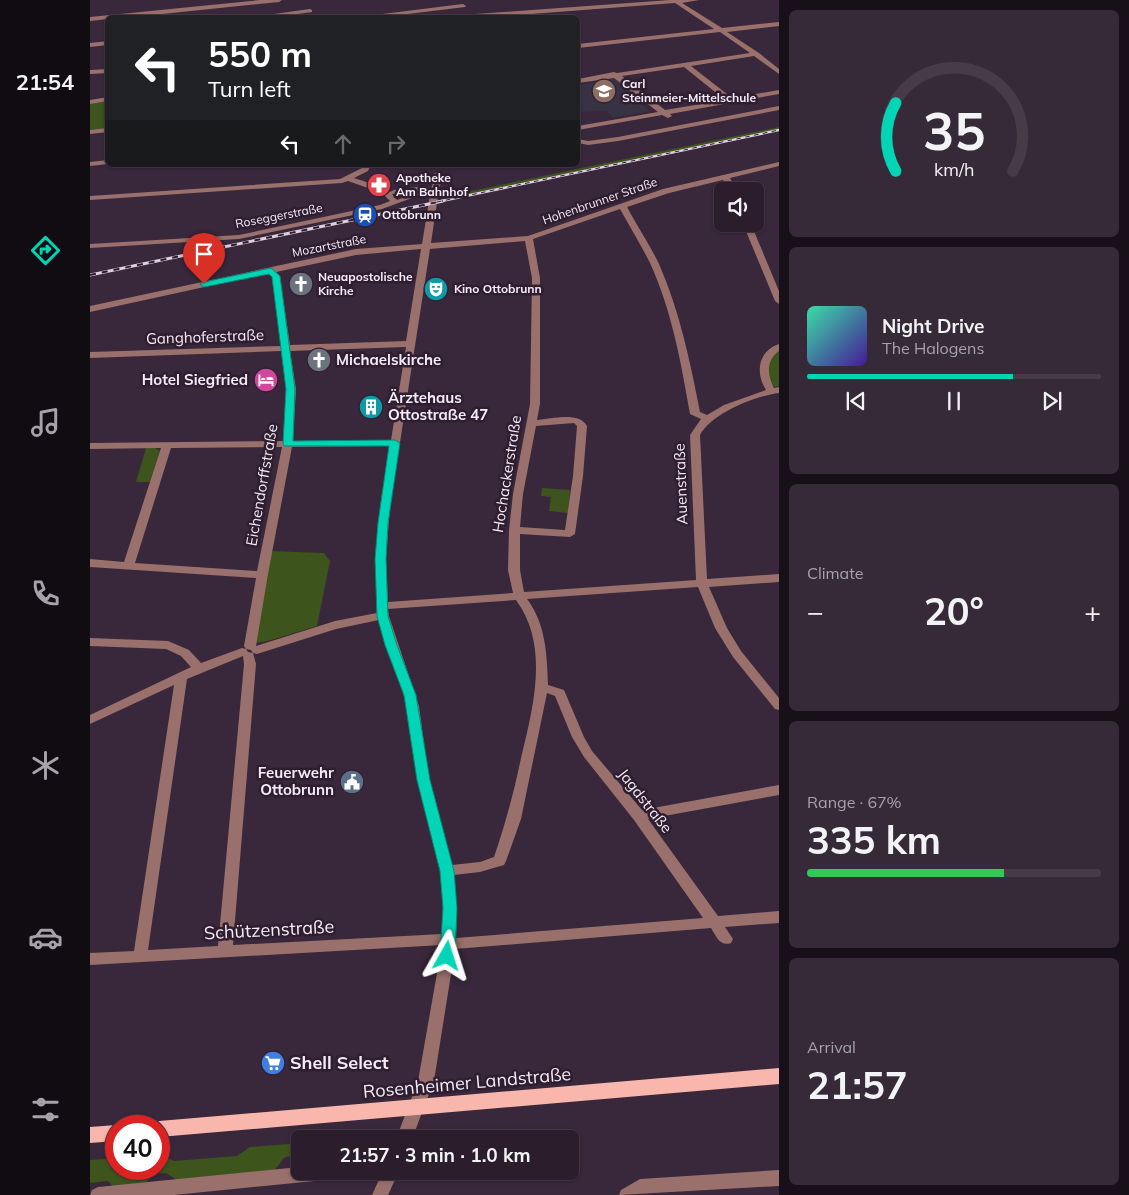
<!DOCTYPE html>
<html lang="en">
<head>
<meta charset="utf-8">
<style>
	body { margin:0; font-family:Mulish,sans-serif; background:#372a38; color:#f1f3f6; height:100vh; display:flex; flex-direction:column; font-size:19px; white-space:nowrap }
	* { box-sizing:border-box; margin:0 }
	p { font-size:16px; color:#a6a2a9 }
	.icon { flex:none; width:28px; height:28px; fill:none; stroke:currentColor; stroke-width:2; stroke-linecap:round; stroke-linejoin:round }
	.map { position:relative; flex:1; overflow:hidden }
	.side { display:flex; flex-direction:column; gap:10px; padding:10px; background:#181018; width:350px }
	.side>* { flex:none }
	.banner { position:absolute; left:15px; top:15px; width:475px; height:152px; border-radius:8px; box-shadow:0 1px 4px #0004,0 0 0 1px #473b48; background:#202124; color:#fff; overflow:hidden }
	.controls { position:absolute; left:624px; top:182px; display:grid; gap:10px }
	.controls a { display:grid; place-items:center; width:50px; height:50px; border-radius:8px; background:#2b1d2c; box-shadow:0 1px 4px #0004,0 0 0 1px #473b48; font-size:25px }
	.speed { position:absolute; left:15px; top:1115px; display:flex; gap:10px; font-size:25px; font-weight:700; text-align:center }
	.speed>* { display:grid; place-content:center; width:65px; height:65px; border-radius:50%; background:#2b1d2c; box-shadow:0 1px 4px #0004,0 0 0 1px #473b48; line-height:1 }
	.speed .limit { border:8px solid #d22; background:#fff; color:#111 }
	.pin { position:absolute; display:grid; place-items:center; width:42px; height:42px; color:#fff; margin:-51px -21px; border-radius:50% 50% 50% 0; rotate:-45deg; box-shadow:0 0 5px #0007 }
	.pin .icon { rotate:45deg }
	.me { position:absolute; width:55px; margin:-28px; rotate:6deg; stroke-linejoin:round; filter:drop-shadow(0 0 4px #0008) }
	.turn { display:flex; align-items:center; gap:18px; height:105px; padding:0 20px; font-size:22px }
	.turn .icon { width:65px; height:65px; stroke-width:2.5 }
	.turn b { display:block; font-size:35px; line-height:42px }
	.lanes { display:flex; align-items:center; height:48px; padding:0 20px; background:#0003; justify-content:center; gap:25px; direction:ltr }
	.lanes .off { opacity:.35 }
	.big { font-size:38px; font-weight:700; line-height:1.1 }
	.side .widget { flex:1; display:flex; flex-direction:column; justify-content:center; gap:8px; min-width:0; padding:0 18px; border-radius:8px; background:#372a38 }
	.side .dial { align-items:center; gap:0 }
	.dial svg { height:130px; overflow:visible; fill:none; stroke:#473b48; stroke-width:7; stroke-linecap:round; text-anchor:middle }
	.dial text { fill:#f1f3f6; stroke:none }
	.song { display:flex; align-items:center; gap:15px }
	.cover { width:60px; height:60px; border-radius:8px; background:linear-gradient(135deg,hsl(160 70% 55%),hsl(260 70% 35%)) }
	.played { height:5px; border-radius:2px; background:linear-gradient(90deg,#01d5b6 70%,#473b48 70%) }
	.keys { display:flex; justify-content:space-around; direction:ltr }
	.heat { display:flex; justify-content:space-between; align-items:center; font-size:28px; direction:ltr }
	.charge { height:8px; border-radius:4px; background:linear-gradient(90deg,#34c759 67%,#473b48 0) }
	.trip { position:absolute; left:201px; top:1130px; width:288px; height:50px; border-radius:8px; background:#2b1d2c; box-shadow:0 1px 4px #0004,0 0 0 1px #473b48; font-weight:700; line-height:50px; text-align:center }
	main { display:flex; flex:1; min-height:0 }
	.dock { display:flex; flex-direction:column; width:90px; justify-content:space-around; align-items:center; background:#110c12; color:#a6a2a9 }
	.dock .icon { width:35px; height:35px }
	.dock .on { color:#01d5b6 }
	.dock b { font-size:22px; color:#f1f3f6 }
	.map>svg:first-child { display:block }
	.education { fill:#373344 }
	.green { fill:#3d541c }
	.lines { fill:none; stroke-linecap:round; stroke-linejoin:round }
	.minor { fill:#99706b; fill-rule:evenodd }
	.major { fill:#f9b6ad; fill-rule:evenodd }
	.rail-far1-casing { stroke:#ddd1df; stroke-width:2.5 }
	.rail-casing { stroke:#ddd1df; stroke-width:3 }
	.rail-far1 { stroke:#2f1e30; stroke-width:1; stroke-dasharray:4.5; stroke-linecap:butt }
	.rail { stroke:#2f1e30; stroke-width:2; stroke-dasharray:6; stroke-linecap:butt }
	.route { fill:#01d5b6; stroke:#018a76 }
	.labels { text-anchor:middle; stroke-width:5; stroke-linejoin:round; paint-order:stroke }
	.far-poi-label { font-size:12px; font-weight:bold; fill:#f5eaf7; stroke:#2f1e30; text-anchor:start }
	.far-street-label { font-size:12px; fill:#f5eaf7; stroke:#2f1e30 }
	.street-label { font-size:15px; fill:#f5eaf7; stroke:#2f1e30 }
	.poi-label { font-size:15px; font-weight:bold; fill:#f5eaf7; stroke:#2f1e30; text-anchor:start }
	.near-street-label { font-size:18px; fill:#f5eaf7; stroke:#2f1e30 }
	.near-poi-label { font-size:18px; font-weight:bold; fill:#f5eaf7; stroke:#2f1e30; text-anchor:start }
</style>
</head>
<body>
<main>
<nav class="dock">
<b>21:54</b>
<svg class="icon on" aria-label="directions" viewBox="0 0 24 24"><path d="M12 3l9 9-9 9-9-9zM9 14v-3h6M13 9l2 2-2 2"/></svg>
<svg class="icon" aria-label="music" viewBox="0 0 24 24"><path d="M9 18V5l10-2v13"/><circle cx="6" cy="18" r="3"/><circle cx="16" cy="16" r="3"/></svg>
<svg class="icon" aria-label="phone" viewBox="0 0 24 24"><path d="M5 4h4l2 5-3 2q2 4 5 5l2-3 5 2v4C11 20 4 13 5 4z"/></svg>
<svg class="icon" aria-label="climate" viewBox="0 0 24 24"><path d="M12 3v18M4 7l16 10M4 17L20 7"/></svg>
<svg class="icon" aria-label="car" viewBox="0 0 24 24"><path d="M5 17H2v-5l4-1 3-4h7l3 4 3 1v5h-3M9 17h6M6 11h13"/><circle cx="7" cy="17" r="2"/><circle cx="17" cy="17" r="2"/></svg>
<svg class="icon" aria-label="filters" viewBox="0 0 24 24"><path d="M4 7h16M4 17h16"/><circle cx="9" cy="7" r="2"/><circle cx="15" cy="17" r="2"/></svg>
</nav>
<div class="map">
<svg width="689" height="1195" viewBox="0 0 689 1195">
	<rect width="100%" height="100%" fill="#39273b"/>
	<!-- education -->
	<path class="education" d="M523,77L548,97L545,99L560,111L528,117H523L516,111L488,112V86Z"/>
	<!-- green -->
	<path class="green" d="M17,101V130L0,132V103Z
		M689,127V129L364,197L362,195Z
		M689,349V386L685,387C671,376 678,359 689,349Z
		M56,448H65L70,451L60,482H46Z
		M452,488L480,490L478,513L459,511L461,497L451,496Z
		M179,551L234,553L240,561L227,626L178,641L166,643Z
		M210,1143V1153L194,1158L183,1172L90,1182L76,1173L64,1174L52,1187L24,1188L18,1181L0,1183V1160L26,1158V1169H69V1154L84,1161L147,1156L160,1147Z"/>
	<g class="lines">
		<!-- minor -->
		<path class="minor" d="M170,0H192L189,2L34,18H18V19L0,21V17Z
			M580,0H609L592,3L632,28L689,22V26L637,32L669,53L689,69V74L664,56L601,66L642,98L689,90V94L580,114L582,116L578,118L572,115L488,130V126L568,112L524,78L488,83V79L524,72L527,73L660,53L630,32L488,48V44L624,29L585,3L390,18L368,17L371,15ZM594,67L635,100L575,110L532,76Z
			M373,4L376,6L375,7L285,18H260Z
			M220,9L222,10V12L179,18H155Z
			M18,41V45L0,47V43Z
			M18,69V73L0,74V70Z
			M18,97V101L0,104V100Z
			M689,106V110L528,141L498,145L488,143V139L498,141L528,137Z
			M18,128V132L0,134V130Z
			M18,160V164L0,166V162Z
			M689,162V166L640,178L647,191H639L633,180L579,193L537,207C547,226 560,245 569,264C590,312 600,361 610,412L617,415L634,405L676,390C665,373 668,351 689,344V351C676,360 677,375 684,388L689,387V393C665,396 622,413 610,435L617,579L689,574V582L619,587L637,628L651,651L689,698V710L685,709L643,657L625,628L608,587L437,599C456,624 457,655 458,685L474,690L494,737L502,751L552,810L689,785V795L558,819L628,916L689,911V923L635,927L643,939L641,943C630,947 626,936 621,928L365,949L344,1081L322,1139H306L328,1081L352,945L0,965V953L44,951L84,685L0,724V715L101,667L91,656L76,649L0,646V638L78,641L99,650L111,663L152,648L156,649L158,652L163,653L166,664L143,945L352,934L353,908L350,871L327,780L317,706L289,620L246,629L167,654L163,653L161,650L156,649L154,646L166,578L0,567V559L34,562L71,448L0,449V443L193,441L196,389L191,351L0,358V352L191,346L182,277L178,273L0,312V306L266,249L332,244L341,189L345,177L343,174L347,172L353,177L349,189L341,243L438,236L573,189ZM530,209C540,227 551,245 560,263C582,311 591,363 600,414L611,419L600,435L606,580L434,592L430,570V534L480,537L485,534L493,476L497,426C489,411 461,419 447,420L450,404V278L443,239ZM435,241L442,278L440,404L423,494L419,530L418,570L423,593L298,602L296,559L300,507L340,249ZM331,249L316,341L200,345L190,277L186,272L266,255ZM316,347L301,440L203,441L206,389L200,351ZM484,423L487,426L483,476L475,530L430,527L433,494L446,426ZM300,446L290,507L286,559L287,613L245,621L166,646L178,574L202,447ZM192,447L167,571L45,563L81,448ZM426,600C460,646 443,708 431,758C424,792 415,825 404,857L390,862L362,865L339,780L329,706L299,616L298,609ZM153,656L154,664L128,946L58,950L97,679ZM457,693L465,696L482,737L494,757L544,820L613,918L366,938L367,908L364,875L390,872L414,865L416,861L431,819Z
			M273,165H281L278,171L264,178L298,189L300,192L304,190L334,186L338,188L334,190L302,194L307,200L329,192L333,194L292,209L149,239L0,248V244L149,235L290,205L300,201L292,193L258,181L252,183L0,200V196L250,179L272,168Z
			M653,224H661L689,291V304L685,301Z
			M210,1167V1171H253L251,1176L245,1179L84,1195H0L2,1190L8,1187Z
			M689,1170V1186L529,1195L531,1190L550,1179Z
			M293,1171H309L298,1195H282Z"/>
		<!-- major -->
		<path class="major" d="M689,1068V1084L69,1137V1126H62L63,1123L69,1121Z
			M26,1125L29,1126H26V1141L0,1143V1127Z"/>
		<!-- rail-far1 casing -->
		<g class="rail-far1-casing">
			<path id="rail-far1" d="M347,202L689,130"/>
		</g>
		<!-- rail casing -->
		<g class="rail-casing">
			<path id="rail" d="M0,275L353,201"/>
		</g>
		<!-- rail-far1 -->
		<use href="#rail-far1" class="rail-far1"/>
		<!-- rail -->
		<use href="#rail" class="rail"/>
	</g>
	<!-- route -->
	<path class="route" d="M181,268L190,276L205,389L203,441L305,440L310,443L298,523L296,559L298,616L307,645L326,695L340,780L364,871L367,908L365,956L362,960L357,962L352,960L350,956L353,908L350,871L327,780L314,695L295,645L287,616L285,559L288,523L299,446H195L193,444L196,389L182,277L179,274L114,287L110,284L114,282Z"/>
	<!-- icons -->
	<defs>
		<g id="school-disc" transform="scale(1.25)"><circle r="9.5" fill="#8d6e63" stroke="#2f1e30"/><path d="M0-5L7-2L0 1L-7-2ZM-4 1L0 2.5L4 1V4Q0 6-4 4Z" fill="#fff"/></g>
		<g id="pharmacy-disc" transform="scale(1.25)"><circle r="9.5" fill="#e0444e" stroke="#2f1e30"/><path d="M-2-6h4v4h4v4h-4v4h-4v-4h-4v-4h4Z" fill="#fff"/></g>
		<g id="station-disc" transform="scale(1.25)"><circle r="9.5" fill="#1a4fb4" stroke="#2f1e30"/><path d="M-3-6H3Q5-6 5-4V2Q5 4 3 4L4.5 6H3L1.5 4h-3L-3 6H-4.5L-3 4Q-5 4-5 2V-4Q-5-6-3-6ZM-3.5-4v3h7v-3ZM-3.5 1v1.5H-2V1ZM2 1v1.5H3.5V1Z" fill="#fff"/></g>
		<g id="church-disc" transform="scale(1.25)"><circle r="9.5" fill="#6b7280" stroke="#2f1e30"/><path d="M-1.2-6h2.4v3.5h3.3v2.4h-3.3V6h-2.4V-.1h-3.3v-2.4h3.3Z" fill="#fff"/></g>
		<g id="theatre-disc" transform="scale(1.25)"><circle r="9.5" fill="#0f9aa8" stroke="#2f1e30"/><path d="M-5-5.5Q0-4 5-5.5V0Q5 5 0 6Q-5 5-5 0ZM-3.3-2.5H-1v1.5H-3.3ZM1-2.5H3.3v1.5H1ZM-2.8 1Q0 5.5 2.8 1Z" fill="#fff"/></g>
		<g id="hotel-disc" transform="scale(1.25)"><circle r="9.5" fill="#d1479c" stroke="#2f1e30"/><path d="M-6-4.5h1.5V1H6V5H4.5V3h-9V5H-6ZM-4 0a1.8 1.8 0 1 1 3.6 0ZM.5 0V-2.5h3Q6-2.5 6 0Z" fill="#fff"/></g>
		<g id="building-disc" transform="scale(1.25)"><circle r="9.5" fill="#0f9aa8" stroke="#2f1e30"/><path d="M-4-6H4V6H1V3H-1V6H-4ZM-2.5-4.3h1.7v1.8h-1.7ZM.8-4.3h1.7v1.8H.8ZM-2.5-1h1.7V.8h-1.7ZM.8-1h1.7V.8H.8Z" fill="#fff"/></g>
		<g id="civic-disc" transform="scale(1.25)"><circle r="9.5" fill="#5c6f8a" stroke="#2f1e30"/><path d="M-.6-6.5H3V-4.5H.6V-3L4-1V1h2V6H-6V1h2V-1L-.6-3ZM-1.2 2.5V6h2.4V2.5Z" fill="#fff"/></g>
		<g id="supermarket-disc" transform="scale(1.25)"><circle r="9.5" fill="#3f7fe0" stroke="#2f1e30"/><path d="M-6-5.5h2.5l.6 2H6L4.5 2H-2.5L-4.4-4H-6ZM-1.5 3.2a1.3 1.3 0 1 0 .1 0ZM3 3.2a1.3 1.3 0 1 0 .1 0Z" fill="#fff"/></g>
	</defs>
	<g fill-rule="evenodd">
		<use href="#school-disc" x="514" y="91"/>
		<use href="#pharmacy-disc" x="289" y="185"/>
		<use href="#station-disc" x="275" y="215"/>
		<use href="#church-disc" x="211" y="284"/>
		<use href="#theatre-disc" x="346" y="289"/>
		<use href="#church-disc" x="229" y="360"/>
		<use href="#hotel-disc" x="176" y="380"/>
		<use href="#building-disc" x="281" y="407"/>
		<use href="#civic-disc" x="262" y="782"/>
		<use href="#supermarket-disc" x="183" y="1063"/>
	</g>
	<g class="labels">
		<!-- far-poi labels -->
		<g class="far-poi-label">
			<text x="532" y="88">Carl<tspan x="532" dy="14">Steinmeier-Mittelschule</tspan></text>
			<text x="306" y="182">Apotheke<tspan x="306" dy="14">Am Bahnhof</tspan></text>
			<text x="292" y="219">Ottobrunn</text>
			<text x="228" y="281">Neuapostolische<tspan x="228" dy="14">Kirche</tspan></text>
			<text x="364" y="293">Kino Ottobrunn</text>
		</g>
		<!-- far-street labels -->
		<g class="far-street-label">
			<text transform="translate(510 201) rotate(-19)" y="4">Hohenbrunner Straße</text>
			<text transform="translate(189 216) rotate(-11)" y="4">Roseggerstraße</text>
			<text transform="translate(239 246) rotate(-11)" y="4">Mozartstraße</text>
		</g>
		<!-- street labels -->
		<g class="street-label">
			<text transform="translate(115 337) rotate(-2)" y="5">Ganghoferstraße</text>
			<text transform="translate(417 474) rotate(-81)" y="5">Hochackerstraße</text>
			<text transform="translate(591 484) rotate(-92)" y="5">Auenstraße</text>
			<text transform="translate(172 485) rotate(-80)" y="5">Eichendorffstraße</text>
			<text transform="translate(555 801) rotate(52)" y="5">Jagdstraße</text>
		</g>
		<!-- poi labels -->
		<g class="poi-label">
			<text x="246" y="365">Michaelskirche</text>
			<text x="158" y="385" text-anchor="end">Hotel Siegfried</text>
			<text x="298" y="403">Ärztehaus<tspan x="298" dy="17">Ottostraße 47</tspan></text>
			<text x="244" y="778" text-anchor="end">Feuerwehr<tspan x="244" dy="17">Ottobrunn</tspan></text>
		</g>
		<!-- near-street labels -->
		<g class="near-street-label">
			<text transform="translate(179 930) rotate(-3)" y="6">Schützenstraße</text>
			<text transform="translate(377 1083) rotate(-5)" y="6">Rosenheimer Landstraße</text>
		</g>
		<!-- near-poi labels -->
		<g class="near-poi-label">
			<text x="200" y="1069">Shell Select</text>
		</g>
	</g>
</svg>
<div class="controls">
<a><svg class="icon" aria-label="sound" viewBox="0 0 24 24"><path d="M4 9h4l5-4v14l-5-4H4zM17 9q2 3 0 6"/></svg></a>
</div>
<div class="speed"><div class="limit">40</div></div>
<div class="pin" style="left:114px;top:284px;background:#d93025"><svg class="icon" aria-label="arrive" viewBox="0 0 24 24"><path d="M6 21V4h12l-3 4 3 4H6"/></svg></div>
<svg class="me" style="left:357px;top:956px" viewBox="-20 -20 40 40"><path d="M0-17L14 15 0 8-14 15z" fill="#01d5b6" stroke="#fff" stroke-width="4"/></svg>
<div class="trip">21:57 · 3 min · 1.0 km</div>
<div class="banner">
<div class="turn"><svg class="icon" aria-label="left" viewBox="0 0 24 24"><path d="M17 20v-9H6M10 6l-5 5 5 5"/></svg><div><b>550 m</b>Turn left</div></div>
<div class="lanes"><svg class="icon" aria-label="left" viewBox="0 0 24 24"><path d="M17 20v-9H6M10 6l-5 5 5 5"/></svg><svg class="icon off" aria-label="ahead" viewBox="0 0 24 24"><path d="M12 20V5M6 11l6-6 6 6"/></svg><svg class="icon off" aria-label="right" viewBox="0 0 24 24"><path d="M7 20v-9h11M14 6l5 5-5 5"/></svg></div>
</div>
</div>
<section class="side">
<div class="widget dial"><svg viewBox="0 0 100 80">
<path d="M14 69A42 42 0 1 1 86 69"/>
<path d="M14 69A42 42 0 0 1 14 27" stroke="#01d5b6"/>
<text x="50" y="56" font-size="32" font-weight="700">35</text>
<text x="50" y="72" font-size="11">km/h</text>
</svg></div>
<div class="widget">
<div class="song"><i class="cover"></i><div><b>Night Drive</b><p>The Halogens</p></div></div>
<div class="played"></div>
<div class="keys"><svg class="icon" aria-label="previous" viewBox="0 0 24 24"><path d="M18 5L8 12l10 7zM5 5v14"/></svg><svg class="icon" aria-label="pause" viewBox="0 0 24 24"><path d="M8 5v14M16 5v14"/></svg><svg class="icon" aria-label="next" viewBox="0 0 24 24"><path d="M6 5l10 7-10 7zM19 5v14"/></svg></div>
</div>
<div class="widget"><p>Climate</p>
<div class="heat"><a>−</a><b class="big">20°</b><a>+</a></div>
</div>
<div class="widget"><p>Range · 67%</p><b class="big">335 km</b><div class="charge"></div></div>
<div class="widget"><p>Arrival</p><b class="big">21:57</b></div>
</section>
</main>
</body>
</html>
